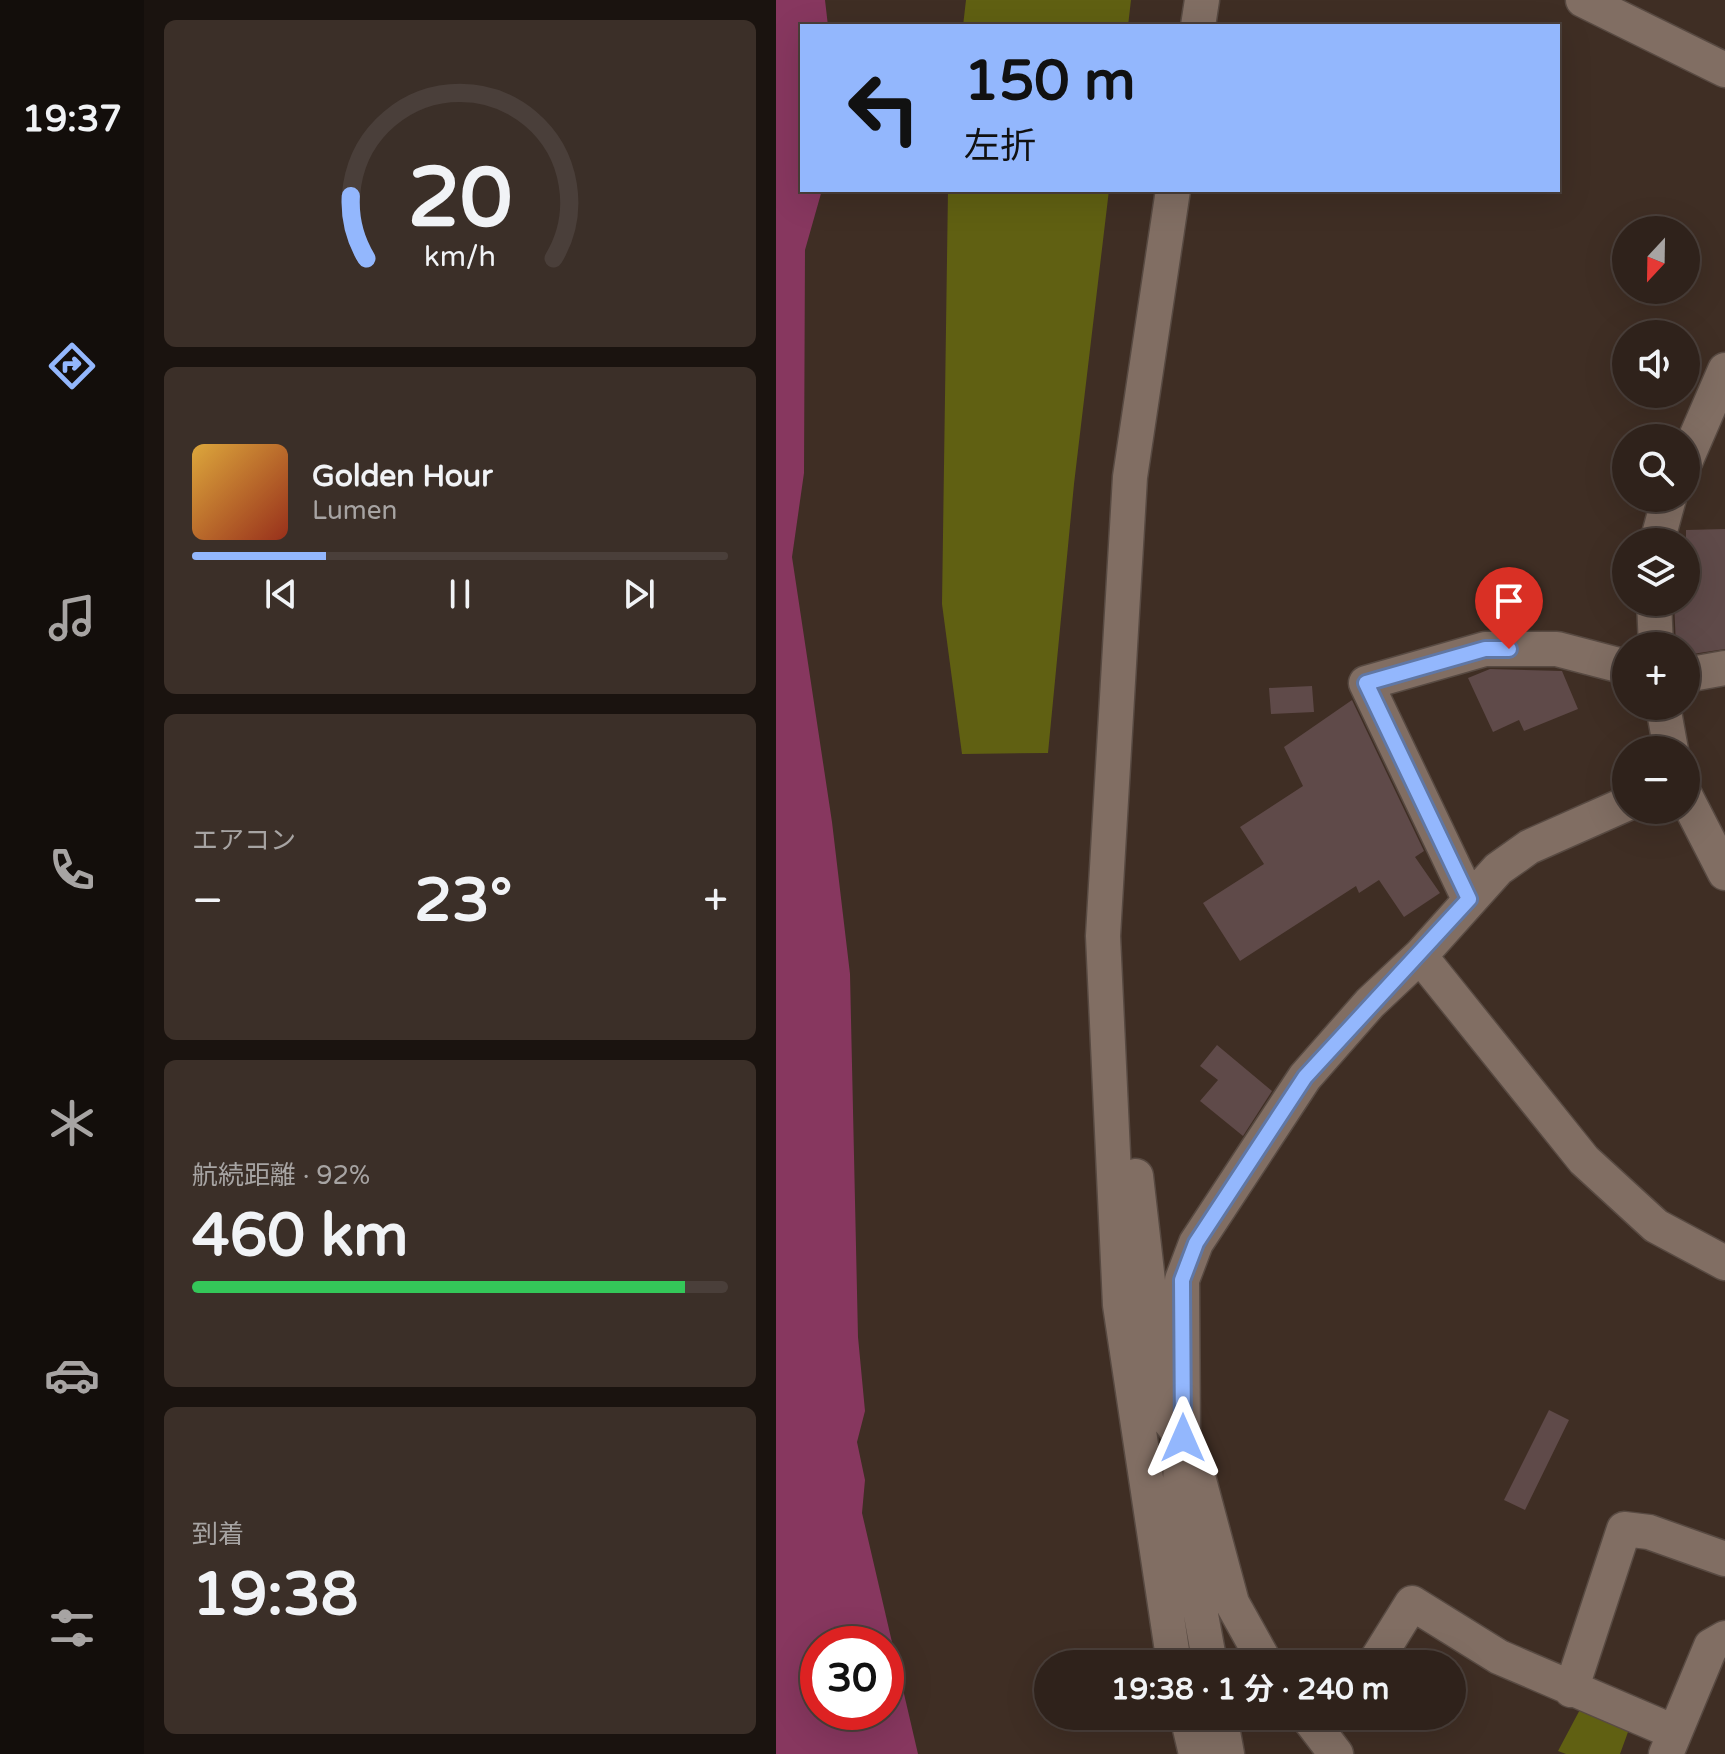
<!DOCTYPE html>
<html lang="ja">
<head>
<meta charset="utf-8">
<style>
	body { margin:0; font-family:"Varela Round","Noto Sans JP",sans-serif; background:#3b2f28; color:#f1f3f6; height:100vh; display:flex; flex-direction:column; font-size:30px; white-space:nowrap }
	* { box-sizing:border-box; margin:0 }
	p { font-size:26px; color:#a7a4a3 }
	.icon { flex:none; width:44px; height:44px; fill:none; stroke:currentColor; stroke-width:2; stroke-linecap:round; stroke-linejoin:round }
	.map { position:relative; flex:1; overflow:hidden }
	.sheet { display:flex; flex-direction:column; gap:20px; padding:20px; background:#1a130f; width:632px }
	.sheet>* { flex:none }
	.banner { position:absolute; left:24px; top:24px; width:760px; height:168px; border-radius:0px; box-shadow:0 8px 32px #0002,0 0 0 2px #4a3f3a; background:#93b7fd; color:#111; overflow:hidden }
	.needle { width:52px; rotate:202deg }
	.tools { position:absolute; left:836px; top:216px; display:grid; gap:16px }
	.tools a { display:grid; place-items:center; width:88px; height:88px; border-radius:50%; background:#2f221b; box-shadow:0 8px 32px #0002,0 0 0 2px #4a3f3a; font-size:40px }
	.speed { position:absolute; left:24px; top:1626px; display:flex; gap:16px; font-size:40px; font-weight:700; text-align:center }
	.speed>* { display:grid; place-content:center; width:104px; height:104px; border-radius:50%; background:#2f221b; box-shadow:0 8px 32px #0002,0 0 0 2px #4a3f3a; line-height:1 }
	.speed .limit { border:12px solid #d22; background:#fff; color:#111 }
	.pin { position:absolute; display:grid; place-items:center; width:68px; height:68px; color:#fff; margin:-82px -34px; border-radius:50% 50% 50% 0; rotate:-45deg; box-shadow:0 0 8px #0007 }
	.pin .icon { rotate:45deg }
	.me { position:absolute; width:88px; margin:-44px; rotate:0deg; stroke-linejoin:round; filter:drop-shadow(0 0 6px #0008) }
	.turn { display:flex; align-items:center; gap:28px; height:168px; padding:0 32px; font-size:36px }
	.turn .icon { width:104px; height:104px; stroke-width:2.5 }
	.turn b { display:block; font-size:56px; line-height:68px }
	.big { font-size:60px; font-weight:700; line-height:1.1 }
	.sheet .tile { flex:1; display:flex; flex-direction:column; justify-content:center; gap:12px; min-width:0; padding:0 28px; border-radius:12px; background:#3b2f28 }
	.sheet .dial { align-items:center; gap:0 }
	.dial svg { height:208px; overflow:visible; fill:none; stroke:#4a3f3a; stroke-width:7; stroke-linecap:round; text-anchor:middle }
	.dial text { fill:#f1f3f6; stroke:none }
	.song { display:flex; align-items:center; gap:24px }
	.cover { width:96px; height:96px; border-radius:12px; background:linear-gradient(135deg,hsl(40 70% 55%),hsl(10 70% 35%)) }
	.played { height:8px; border-radius:4px; background:linear-gradient(90deg,#93b7fd 25%,#4a3f3a 25%) }
	.keys { display:flex; justify-content:space-around; direction:ltr }
	.heat { display:flex; justify-content:space-between; align-items:center; font-size:44px; direction:ltr }
	.charge { height:12px; border-radius:6px; background:linear-gradient(90deg,#34c759 92%,#4a3f3a 0) }
	.trip { position:absolute; left:258px; top:1650px; width:432px; height:80px; border-radius:40px; background:#2f221b; box-shadow:0 8px 32px #0002,0 0 0 2px #4a3f3a; font-weight:700; line-height:80px; text-align:center }
	main { display:flex; flex:1; min-height:0 }
	.dock { display:flex; flex-direction:column; width:144px; justify-content:space-around; align-items:center; background:#130e0b; color:#a7a4a3 }
	.dock .icon { width:56px; height:56px }
	.dock .active { color:#93b7fd }
	.dock b { font-size:36px; color:#f1f3f6 }
	.map>svg:first-child { display:block }
	.forest { fill:#606012 }
	.water { fill:#87375f; fill-rule:evenodd }
	.building { fill:#5f4a49 }
	.lines { fill:none; stroke-linecap:round; stroke-linejoin:round }
	.minor-casing { stroke:#584a42; stroke-width:37 }
	.minor { stroke:#816e63; stroke-width:34 }
	.route-casing { stroke:#6077a4; stroke-width:20 }
	.route { stroke:#93b7fd; stroke-width:14 }
</style>
</head>
<body>
<main>
<nav class="dock">
<b>19:37</b>
<svg class="icon active" aria-label="directions" viewBox="0 0 24 24"><path d="M12 3l9 9-9 9-9-9zM9 14v-3h6M13 9l2 2-2 2"/></svg>
<svg class="icon" aria-label="music" viewBox="0 0 24 24"><path d="M9 18V5l10-2v13"/><circle cx="6" cy="18" r="3"/><circle cx="16" cy="16" r="3"/></svg>
<svg class="icon" aria-label="phone" viewBox="0 0 24 24"><path d="M5 4h4l2 5-3 2q2 4 5 5l2-3 5 2v4C11 20 4 13 5 4z"/></svg>
<svg class="icon" aria-label="climate" viewBox="0 0 24 24"><path d="M12 3v18M4 7l16 10M4 17L20 7"/></svg>
<svg class="icon" aria-label="car" viewBox="0 0 24 24"><path d="M5 17H2v-5l4-1 3-4h7l3 4 3 1v5h-3M9 17h6M6 11h13"/><circle cx="7" cy="17" r="2"/><circle cx="17" cy="17" r="2"/></svg>
<svg class="icon" aria-label="filters" viewBox="0 0 24 24"><path d="M4 7h16M4 17h16"/><circle cx="9" cy="7" r="2"/><circle cx="15" cy="17" r="2"/></svg>
</nav>
<section class="sheet">
<div class="tile dial"><svg viewBox="0 0 100 80">
<path d="M14 69A42 42 0 1 1 86 69"/>
<path d="M14 69A42 42 0 0 1 8 45" stroke="#93b7fd"/>
<text x="50" y="56" font-size="32" font-weight="700">20</text>
<text x="50" y="72" font-size="11">km/h</text>
</svg></div>
<div class="tile">
<div class="song"><i class="cover"></i><div><b>Golden Hour</b><p>Lumen</p></div></div>
<div class="played"></div>
<div class="keys"><svg class="icon" aria-label="previous" viewBox="0 0 24 24"><path d="M18 5L8 12l10 7zM5 5v14"/></svg><svg class="icon" aria-label="pause" viewBox="0 0 24 24"><path d="M8 5v14M16 5v14"/></svg><svg class="icon" aria-label="next" viewBox="0 0 24 24"><path d="M6 5l10 7-10 7zM19 5v14"/></svg></div>
</div>
<div class="tile"><p>エアコン</p>
<div class="heat"><a>−</a><b class="big">23°</b><a>+</a></div>
</div>
<div class="tile"><p>航続距離 · 92%</p><b class="big">460 km</b><div class="charge"></div></div>
<div class="tile"><p>到着</p><b class="big">19:38</b></div>
</section>
<div class="map">
<svg width="949" height="1754" viewBox="0 0 949 1754">
	<rect width="100%" height="100%" fill="#3f2e24"/>
	<!-- forest -->
	<path class="forest" d="M190,0H355L352,26H187Z
		M172,190H333L298,484L272,753L186,754L166,604Z
		M808,1702L856,1721L844,1754H790L782,1751Z"/>
	<!-- water -->
	<path class="water" d="M0,0H49L52,26H26V190H46L29,250L28,473L16,557L56,822L74,974L82,1337L89,1411L81,1442L89,1480L86,1513L142,1754H0ZM110,1644V1712H42V1644Z"/>
	<!-- building -->
	<path class="building" d="M949,529V649L910,655V646H900L898,602H910V530Z
		M714,669L786,671L802,709L748,731L743,720L717,732L692,678Z
		M536,686L538,712L495,714L493,688Z
		M576,700L648,851L639,857L664,893L628,917L603,880L583,893L580,886L464,961L427,903L488,864L464,827L527,786L508,747Z
		M441,1045L496,1091L467,1136L424,1101L442,1080L424,1066Z
		M773,1410L793,1420L749,1510L728,1500Z"/>
	<g class="lines">
		<!-- minor casing -->
		<g class="minor-casing">
			<path id="minor" d="M807,0L949,70
				M422,26L426,0
				M397,190L354,477L327,936L344,1305L398,1664
				M910,460L949,370
				M881,542L893,498
				M878,602L880,646
				M910,675L949,668
				M887,706L895,750
				M910,797L949,873
				M693,899L590,683L709,649H781L850,667
				M644,956L808,1160L880,1226L949,1263
				M360,1176L384,1386L392,1419L407,1438L420,1469L456,1603L490,1664
				M434,1664L403,1494L407,1438L406,1280L420,1243L529,1077L594,1003L644,956L722,869L753,847L850,804
				M598,1664L636,1603L723,1657L898,1732
				M795,1690L848,1529L873,1532L949,1559
				M411,1716L420,1754
				M444,1716L451,1754
				M531,1716L560,1754
				M890,1754L935,1646L949,1638"/>
		</g>
		<!-- minor -->
		<use href="#minor" class="minor"/>
	</g>
	<g class="lines">
		<!-- route casing -->
		<g class="route-casing">
			<path id="route" d="M407,1438L406,1280L420,1243L529,1077L693,899L590,683L709,649H733"/>
		</g>
		<!-- route -->
		<use href="#route" class="route"/>
	</g>
</svg>
<div class="tools">
<a><svg class="needle" viewBox="-14 -14 28 28"><path d="M0-13l5 13h-10z" fill="#e53935"/><path d="M0 13l5-13h-10z" fill="#a7a4a3"/></svg></a>
<a><svg class="icon" aria-label="sound" viewBox="0 0 24 24"><path d="M4 9h4l5-4v14l-5-4H4zM17 9q2 3 0 6"/></svg></a>
<a><svg class="icon" aria-label="search" viewBox="0 0 24 24"><circle cx="10" cy="10" r="6"/><path d="M15 15l6 6"/></svg></a>
<a><svg class="icon" aria-label="layers" viewBox="0 0 24 24"><path d="M12 4l9 5-9 5-9-5zM3 14l9 5 9-5"/></svg></a>
<a>+</a>
<a>−</a>
</div>
<div class="speed"><div class="limit">30</div></div>
<div class="pin" style="left:733px;top:649px;background:#d93025"><svg class="icon" aria-label="arrive" viewBox="0 0 24 24"><path d="M6 21V4h12l-3 4 3 4H6"/></svg></div>
<svg class="me" style="left:407px;top:1438px" viewBox="-20 -20 40 40"><path d="M0-17L14 15 0 8-14 15z" fill="#93b7fd" stroke="#fff" stroke-width="4"/></svg>
<div class="trip">19:38 · 1 分 · 240 m</div>
<div class="banner">
<div class="turn"><svg class="icon" aria-label="left" viewBox="0 0 24 24"><path d="M17 20v-9H6M10 6l-5 5 5 5"/></svg><div><b>150 m</b>左折</div></div>
</div>
</div>
</main>
</body>
</html>
